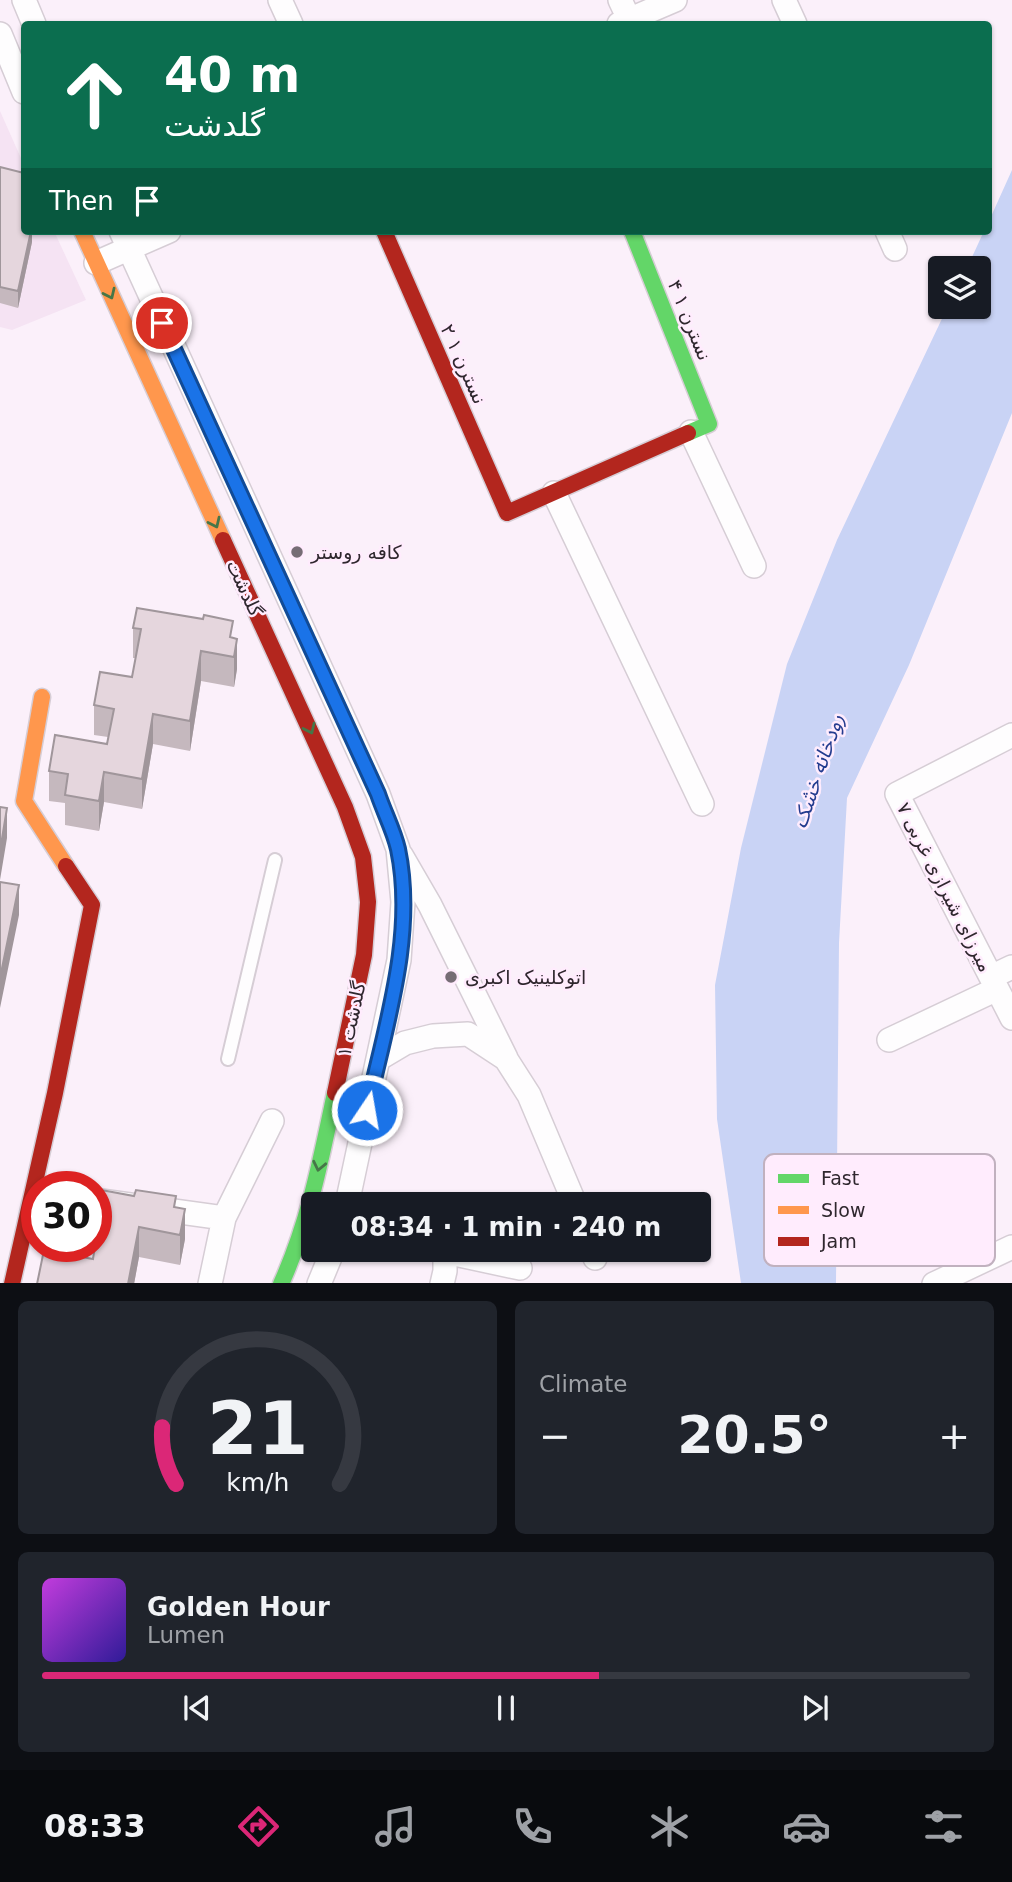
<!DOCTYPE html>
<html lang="en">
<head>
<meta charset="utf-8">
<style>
	body { margin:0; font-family:"DejaVu Sans","Noto Sans Arabic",sans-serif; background:#20242c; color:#f1f3f6; height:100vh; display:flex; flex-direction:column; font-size:26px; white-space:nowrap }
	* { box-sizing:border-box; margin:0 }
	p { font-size:23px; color:#9ea1a6 }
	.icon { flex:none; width:38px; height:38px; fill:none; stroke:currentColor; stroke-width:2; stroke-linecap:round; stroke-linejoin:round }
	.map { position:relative; height:1283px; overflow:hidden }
	.details { display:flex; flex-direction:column; gap:18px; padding:18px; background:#0d0f14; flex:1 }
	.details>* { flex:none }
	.hud { position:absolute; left:21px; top:21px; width:971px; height:214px; border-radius:7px; box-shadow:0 2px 5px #0004; background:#0b6e4f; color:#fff; overflow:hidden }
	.controls { position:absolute; left:928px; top:256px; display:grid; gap:14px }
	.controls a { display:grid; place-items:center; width:63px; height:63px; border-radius:7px; background:#171b24; box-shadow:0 2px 5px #0004; font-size:35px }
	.speed { position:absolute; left:21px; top:1171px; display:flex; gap:14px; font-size:35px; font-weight:700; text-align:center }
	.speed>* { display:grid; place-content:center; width:91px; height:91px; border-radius:50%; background:#171b24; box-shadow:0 2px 5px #0004; line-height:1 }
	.speed .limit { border:10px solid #d22; background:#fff; color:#111 }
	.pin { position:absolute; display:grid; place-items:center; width:60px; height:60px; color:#fff; margin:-30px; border:4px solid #fff; border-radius:50%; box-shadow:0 2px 7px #0007 }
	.me { position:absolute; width:77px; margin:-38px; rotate:12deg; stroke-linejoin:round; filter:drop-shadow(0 0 5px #0008) }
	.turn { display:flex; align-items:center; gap:24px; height:147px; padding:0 28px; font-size:32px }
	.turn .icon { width:91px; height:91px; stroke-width:2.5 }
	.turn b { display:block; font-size:49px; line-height:60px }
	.then { display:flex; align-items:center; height:66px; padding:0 28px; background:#0003; gap:14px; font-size:26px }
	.big { font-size:52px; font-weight:600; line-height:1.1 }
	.details .card { flex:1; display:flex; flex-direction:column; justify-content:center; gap:10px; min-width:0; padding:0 24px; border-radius:10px; background:#20242c }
	.details .dial { align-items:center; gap:0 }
	.dial svg { height:182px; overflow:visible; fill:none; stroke:#363941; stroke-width:7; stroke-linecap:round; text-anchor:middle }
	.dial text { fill:#f1f3f6; stroke:none }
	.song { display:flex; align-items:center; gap:21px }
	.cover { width:84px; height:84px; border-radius:10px; background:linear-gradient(135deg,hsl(290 70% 55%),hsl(250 70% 35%)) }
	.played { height:7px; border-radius:4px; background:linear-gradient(90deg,#db2777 60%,#363941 60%) }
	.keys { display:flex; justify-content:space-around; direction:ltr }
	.heat { display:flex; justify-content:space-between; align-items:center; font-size:38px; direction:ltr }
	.details .tiles { flex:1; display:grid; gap:18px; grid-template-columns:1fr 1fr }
	.card:last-child { grid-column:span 2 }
	.trip { position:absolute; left:301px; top:1192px; width:410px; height:70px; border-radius:7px; background:#171b24; box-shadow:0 2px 5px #0004; font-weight:600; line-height:70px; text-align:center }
	.tab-bar { display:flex; height:112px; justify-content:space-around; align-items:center; background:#090b0e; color:#9ea1a6 }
	.tab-bar .icon { width:49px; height:49px }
	.tab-bar .selected { color:#db2777 }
	.tab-bar b { font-size:32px; color:#f1f3f6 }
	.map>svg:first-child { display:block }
	.built { fill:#f5e3f3 }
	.water { fill:#c9d3f5 }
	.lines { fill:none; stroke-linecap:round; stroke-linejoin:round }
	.lane-casing { stroke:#d6cdd5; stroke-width:16 }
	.street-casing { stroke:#d6cdd5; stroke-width:26 }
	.fast-casing { stroke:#d6cdd5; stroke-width:19 }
	.slow-casing { stroke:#d6cdd5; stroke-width:19 }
	.jam-casing { stroke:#d6cdd5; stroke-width:19 }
	.lane { stroke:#fefdfe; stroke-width:12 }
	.street { stroke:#fefdfe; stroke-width:23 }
	.fast { stroke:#63d668; stroke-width:16 }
	.slow { stroke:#ff974d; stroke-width:16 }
	.jam { stroke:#b3261e; stroke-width:16 }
	.wall { fill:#c5b8be }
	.shaded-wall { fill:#a0969b }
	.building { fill:#e5d6dd; stroke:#a0969b; stroke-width:2 }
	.oneway { stroke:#467648 }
	.route-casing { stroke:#114b97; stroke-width:18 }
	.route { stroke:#1a73e8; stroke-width:12 }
	.poi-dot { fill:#766d75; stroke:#ffecfd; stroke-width:2.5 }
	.labels { text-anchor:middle; stroke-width:5; stroke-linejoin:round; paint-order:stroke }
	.street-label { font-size:19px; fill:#2f272e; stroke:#ffecfd }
	.poi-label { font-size:19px; fill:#2f272e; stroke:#ffecfd; text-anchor:start }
	.water-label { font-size:21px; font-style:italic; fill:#243c8f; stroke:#ffecfd }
	.key { fill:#ffecfd; stroke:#c1b1bf; stroke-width:2 }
	.key-label { font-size:19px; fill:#2f272e }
</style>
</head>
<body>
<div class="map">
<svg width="1012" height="1284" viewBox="0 0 1012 1284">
	<rect width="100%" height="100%" fill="#fbf0fa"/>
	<!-- built -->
	<path class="built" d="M0,111L24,165V231H54L86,300L12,330L0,327Z"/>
	<!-- water -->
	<path class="water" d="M1012,170V413L909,665L847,798L839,943L836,1283H741L717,1119L715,985L741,848L787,664L837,540L948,306H978V268H967L984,231H989V221Z"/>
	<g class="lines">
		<!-- lane casing -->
		<g class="lane-casing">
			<path id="lane" d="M228,1059L275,860"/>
		</g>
		<!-- street casing -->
		<g class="street-casing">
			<path id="street" d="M24,0L34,24
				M280,0L291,24
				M620,0L629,19
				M784,0L795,24
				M619,24L675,0
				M0,34L24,92
				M121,231L378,794L398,849L403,902L399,960L347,1204
				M887,231L895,249
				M96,263L169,231
				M691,432L754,566
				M554,493L702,804
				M1012,735L897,794L1012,1018
				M401,855L430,905L506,1058
				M991,977L1012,967
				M889,1040L997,989
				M378,1059L405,1043L433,1036L468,1034L506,1059L529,1095L575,1204
				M96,1204L101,1201L224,1218
				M592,1250L595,1258
				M445,1252L520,1268
				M210,1284L224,1218L272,1121
				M319,1284L333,1250
				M442,1284L445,1271V1250
				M934,1284L1012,1247"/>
		</g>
		<!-- fast casing -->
		<g class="fast-casing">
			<path id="fast" d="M632,231L709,424L688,433
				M281,1284C309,1222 321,1159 335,1093"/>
		</g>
		<!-- slow casing -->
		<g class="slow-casing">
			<path id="slow" d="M82,231L223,540
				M42,697L24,801L66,866"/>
		</g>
		<!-- jam casing -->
		<g class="jam-casing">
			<path id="jam" d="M384,231L507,513L688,433
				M223,540L345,807L363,857L368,902L364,955L335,1093
				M12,1284L55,1093L92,905L66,866"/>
		</g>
		<!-- lane -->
		<use href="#lane" class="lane"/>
		<!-- street -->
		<use href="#street" class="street"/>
		<!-- fast -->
		<use href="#fast" class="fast"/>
		<!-- slow -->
		<use href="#slow" class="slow"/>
		<!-- jam -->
		<use href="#jam" class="jam"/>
	</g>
	<!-- wall -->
	<path class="wall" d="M0,167L24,231H32V242L18,308L0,303Z
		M133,628L233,638L237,669L234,687L201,681L190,751L153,744L142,809L104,802L99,831L65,825V803L49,801V771L107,744L108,737L94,735V705L132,677L136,658H133Z
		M96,1189L176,1207L185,1239L180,1265L139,1257L134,1284H37L93,1259L94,1253L84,1251V1246H96Z"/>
	<!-- shaded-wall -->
	<path class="shaded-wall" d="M31,231H32V242L18,308V291Z
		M237,639V669L234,687V657Z
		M201,651V681L190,751V721Z
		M153,714V744L142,809V779Z
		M104,772V802L99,831V801Z
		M7,808V838L0,880V851Z
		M19,885V915L0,1008V978Z
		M185,1209V1239L180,1265V1235Z
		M139,1227V1257L134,1284H128Z"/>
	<!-- building -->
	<path class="building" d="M0,167L24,173V214L23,224H24V231H31L18,291L0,287Z
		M137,608L203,619L204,615L233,621L230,637L237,639L234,657L201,651L190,721L153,714L142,779L104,772L99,801L65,795L68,774L49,771L55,735L107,744L114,709L94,705L100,672L132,677L141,629L133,628Z
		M0,807L7,808L0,851Z
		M0,882L19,885L0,978Z
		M96,1189L134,1196L136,1190L176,1196L174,1207L185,1209L180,1235L139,1227L128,1284H37L44,1250L93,1259L95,1246H96L99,1224L96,1223Z"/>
	<!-- one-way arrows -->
	<defs><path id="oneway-chevron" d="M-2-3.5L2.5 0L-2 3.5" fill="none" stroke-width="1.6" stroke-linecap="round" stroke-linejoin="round" transform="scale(1.75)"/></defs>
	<g class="oneway">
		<use href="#oneway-chevron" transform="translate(110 294) rotate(65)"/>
		<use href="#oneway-chevron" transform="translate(215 523) rotate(65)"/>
		<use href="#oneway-chevron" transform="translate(310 729) rotate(65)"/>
		<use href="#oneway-chevron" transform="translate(319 1166) rotate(102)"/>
	</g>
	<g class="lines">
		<!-- route casing -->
		<g class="route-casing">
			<path id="route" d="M162,323L378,794C384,812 394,831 398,849C416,935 385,1027 367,1110"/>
		</g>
		<!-- route -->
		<use href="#route" class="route"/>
	</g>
	<!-- markers -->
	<g class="poi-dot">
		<circle cx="297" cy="552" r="7"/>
		<circle cx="451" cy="977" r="7"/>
	</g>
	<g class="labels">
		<!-- street labels -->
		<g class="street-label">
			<text transform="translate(690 320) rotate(68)" y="7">۴ نسترن ۱</text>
			<text transform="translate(464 364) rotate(66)" y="7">۲ نسترن ۱</text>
			<text transform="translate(245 588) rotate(65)" y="7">گلدشت</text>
			<text transform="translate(945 887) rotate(63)" y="7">۷ میرزای شیرازی غربی</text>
			<text transform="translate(351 1019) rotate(-78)" y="7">گلدشت ۱</text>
		</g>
		<!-- poi labels -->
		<g class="poi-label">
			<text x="311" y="559">کافه روستر</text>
			<text x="465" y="984">اتوکلینیک اکبری</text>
		</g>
		<!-- water labels -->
		<g class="water-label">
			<text transform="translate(818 771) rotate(-71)" y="7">رودخانه خشک</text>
		</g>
	</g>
	<!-- legend -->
	<rect x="764" y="1154" width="231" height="112" rx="10" class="key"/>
	<rect x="778" y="1174" width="31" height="9" fill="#63d668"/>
	<rect x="778" y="1206" width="31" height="8" fill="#ff974d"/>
	<rect x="778" y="1237" width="31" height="9" fill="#b3261e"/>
	<g class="key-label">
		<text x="821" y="1185">Fast</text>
		<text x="821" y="1217">Slow</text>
		<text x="821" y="1248">Jam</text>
	</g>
</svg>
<div class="controls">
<a><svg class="icon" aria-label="layers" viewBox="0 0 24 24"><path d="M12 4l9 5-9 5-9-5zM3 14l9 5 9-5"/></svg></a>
</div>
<div class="speed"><div class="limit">30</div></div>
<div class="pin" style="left:162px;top:323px;background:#d93025"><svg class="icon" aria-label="arrive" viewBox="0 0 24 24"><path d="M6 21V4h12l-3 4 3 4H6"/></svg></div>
<svg class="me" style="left:367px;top:1110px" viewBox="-20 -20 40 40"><circle r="17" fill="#1a73e8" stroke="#fff" stroke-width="3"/><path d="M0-11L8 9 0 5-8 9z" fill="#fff"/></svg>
<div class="trip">08:34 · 1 min · 240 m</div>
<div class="hud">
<div class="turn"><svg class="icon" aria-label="ahead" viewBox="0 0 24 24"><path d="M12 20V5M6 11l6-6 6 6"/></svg><div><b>40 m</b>گلدشت</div></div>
<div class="then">Then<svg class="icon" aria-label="arrive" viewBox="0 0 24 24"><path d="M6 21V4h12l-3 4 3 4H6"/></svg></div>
</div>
</div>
<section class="details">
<div class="tiles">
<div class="card dial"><svg viewBox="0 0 100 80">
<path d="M14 69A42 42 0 1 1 86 69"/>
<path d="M14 69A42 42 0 0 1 8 44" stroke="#db2777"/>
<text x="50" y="56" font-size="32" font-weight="700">21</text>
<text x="50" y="72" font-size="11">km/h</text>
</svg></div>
<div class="card"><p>Climate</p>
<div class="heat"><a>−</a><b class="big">20.5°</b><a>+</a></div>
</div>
<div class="card">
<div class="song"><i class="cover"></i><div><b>Golden Hour</b><p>Lumen</p></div></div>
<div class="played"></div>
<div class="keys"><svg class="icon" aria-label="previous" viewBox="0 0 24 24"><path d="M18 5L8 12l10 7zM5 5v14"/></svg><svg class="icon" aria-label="pause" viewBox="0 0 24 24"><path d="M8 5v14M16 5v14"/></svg><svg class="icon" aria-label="next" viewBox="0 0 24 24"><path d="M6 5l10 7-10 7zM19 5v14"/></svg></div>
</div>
</div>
</section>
<nav class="tab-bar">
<b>08:33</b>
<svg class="icon selected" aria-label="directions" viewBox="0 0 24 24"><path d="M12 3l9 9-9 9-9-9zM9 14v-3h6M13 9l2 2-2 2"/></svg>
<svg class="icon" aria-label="music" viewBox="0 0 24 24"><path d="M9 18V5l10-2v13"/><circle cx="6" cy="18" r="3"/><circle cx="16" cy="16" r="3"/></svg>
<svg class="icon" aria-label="phone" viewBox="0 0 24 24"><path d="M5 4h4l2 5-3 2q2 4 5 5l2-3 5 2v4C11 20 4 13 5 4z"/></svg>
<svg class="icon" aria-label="climate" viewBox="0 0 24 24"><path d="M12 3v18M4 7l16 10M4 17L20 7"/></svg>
<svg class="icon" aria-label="car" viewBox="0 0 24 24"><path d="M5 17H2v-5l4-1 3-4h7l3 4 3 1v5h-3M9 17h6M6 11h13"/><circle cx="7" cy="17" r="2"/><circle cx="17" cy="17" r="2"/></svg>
<svg class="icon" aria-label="filters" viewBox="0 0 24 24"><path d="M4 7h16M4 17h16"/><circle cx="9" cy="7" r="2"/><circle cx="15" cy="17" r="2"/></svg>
</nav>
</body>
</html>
